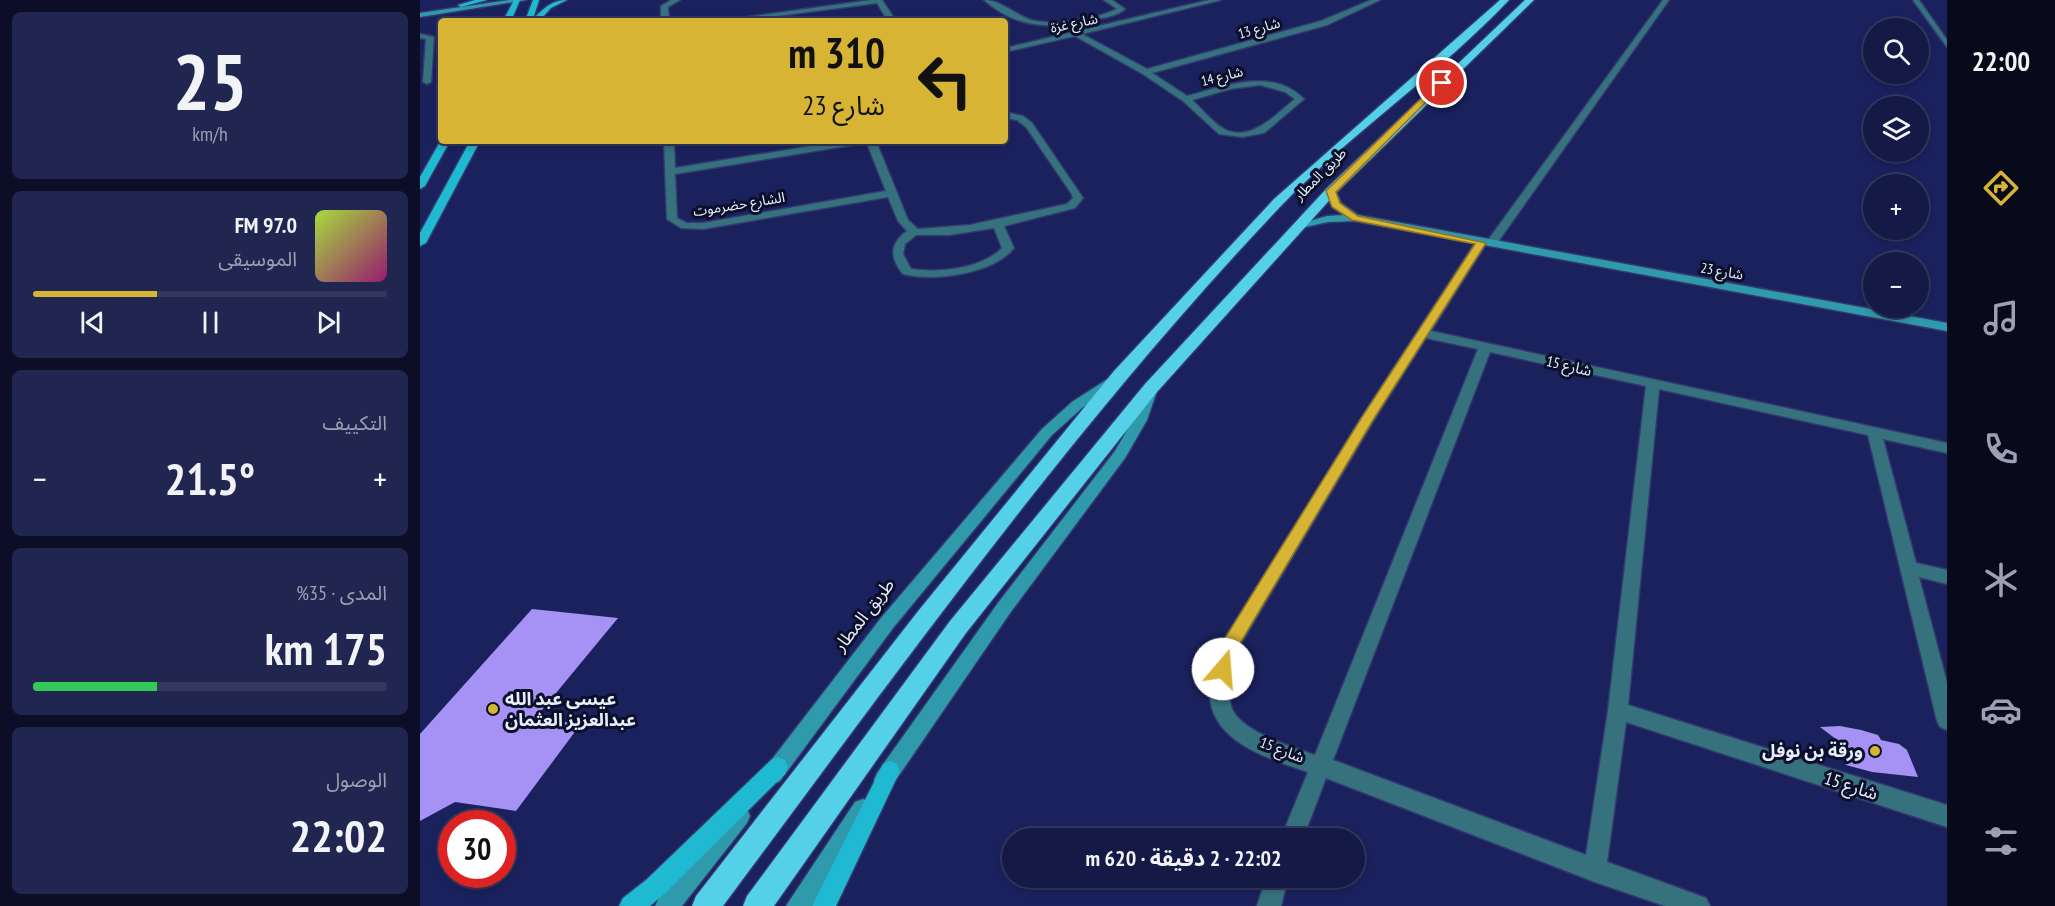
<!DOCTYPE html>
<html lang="ar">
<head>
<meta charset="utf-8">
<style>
	body { margin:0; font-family:"PT Sans Narrow","Noto Sans Arabic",sans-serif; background:#212651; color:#f1f3f6; direction:rtl; height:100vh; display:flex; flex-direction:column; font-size:22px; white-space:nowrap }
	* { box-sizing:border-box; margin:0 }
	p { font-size:20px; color:#9da0b3 }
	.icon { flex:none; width:33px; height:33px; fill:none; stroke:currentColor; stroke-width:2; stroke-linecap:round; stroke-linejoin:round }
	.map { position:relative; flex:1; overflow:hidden; direction:ltr }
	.drawer { display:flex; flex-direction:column; gap:12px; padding:12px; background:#0b0e26; width:420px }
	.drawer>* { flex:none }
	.banner { position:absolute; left:18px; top:18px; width:570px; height:126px; border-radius:6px; box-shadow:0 3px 9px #0003,0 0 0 2px #33385f; direction:rtl; background:#d8b434; color:#111; overflow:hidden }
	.tools { position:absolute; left:1443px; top:18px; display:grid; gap:12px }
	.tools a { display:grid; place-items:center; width:66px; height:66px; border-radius:50%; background:#141946; box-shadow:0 3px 9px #0003,0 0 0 2px #33385f; font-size:30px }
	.speed { position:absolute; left:18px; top:810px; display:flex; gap:12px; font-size:30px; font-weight:700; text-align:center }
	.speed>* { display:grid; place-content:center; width:78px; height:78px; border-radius:50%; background:#141946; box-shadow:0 3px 9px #0003,0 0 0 2px #33385f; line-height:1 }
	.speed .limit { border:9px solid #d22; background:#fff; color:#111 }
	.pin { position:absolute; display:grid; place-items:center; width:51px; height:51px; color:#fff; margin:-26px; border:3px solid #fff; border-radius:50%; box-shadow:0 2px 6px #0007 }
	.me { position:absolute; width:66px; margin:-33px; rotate:18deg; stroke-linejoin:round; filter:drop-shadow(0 0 4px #0008) }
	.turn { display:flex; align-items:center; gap:21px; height:126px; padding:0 24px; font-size:27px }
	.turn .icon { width:78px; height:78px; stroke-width:2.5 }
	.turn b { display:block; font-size:42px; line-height:51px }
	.big { font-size:45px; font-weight:700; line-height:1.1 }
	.drawer .card { flex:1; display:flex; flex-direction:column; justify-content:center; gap:9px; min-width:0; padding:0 21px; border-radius:9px; background:#212651 }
	.drawer .dial { align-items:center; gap:0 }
	.dial b { font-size:78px; line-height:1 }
	.song { display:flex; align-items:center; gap:18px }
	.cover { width:72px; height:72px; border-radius:9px; background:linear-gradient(135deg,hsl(80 70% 55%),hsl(320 70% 35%)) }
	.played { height:6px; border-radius:3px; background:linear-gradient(90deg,#d8b434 35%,#33385f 35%) }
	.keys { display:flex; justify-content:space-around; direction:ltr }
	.heat { display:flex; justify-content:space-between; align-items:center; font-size:33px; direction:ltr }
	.charge { height:9px; border-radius:4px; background:linear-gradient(90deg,#34c759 35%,#33385f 0) }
	.trip { position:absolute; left:582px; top:828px; width:363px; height:60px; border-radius:30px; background:#141946; box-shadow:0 3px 9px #0003,0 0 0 2px #33385f; font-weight:700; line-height:60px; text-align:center; direction:rtl }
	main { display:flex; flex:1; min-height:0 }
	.tab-bar { display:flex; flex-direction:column; width:108px; justify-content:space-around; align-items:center; background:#080a1c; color:#9da0b3 }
	.tab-bar .icon { width:42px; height:42px }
	.tab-bar .current { color:#d8b434 }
	.tab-bar b { font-size:27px; color:#f1f3f6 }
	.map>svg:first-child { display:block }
	.building { fill:#a691f4 }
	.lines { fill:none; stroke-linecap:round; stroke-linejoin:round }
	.street-casing { stroke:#333a70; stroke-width:3 }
	.secondary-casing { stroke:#333a70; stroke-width:3 }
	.primary-casing { stroke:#333a70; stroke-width:3 }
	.highway-casing { stroke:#333a70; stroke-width:3 }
	.street { fill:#36727e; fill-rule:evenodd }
	.secondary { fill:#309aad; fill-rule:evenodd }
	.primary { fill:#1fb9d2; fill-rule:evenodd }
	.highway { fill:#54d1e9; fill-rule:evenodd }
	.route { fill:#d8b434; stroke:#8c7522; stroke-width:1.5 }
	.poi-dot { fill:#d8b434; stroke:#0b102a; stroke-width:2 }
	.labels { text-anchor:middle; stroke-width:6; stroke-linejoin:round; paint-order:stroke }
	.far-street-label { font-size:14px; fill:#e9eefd; stroke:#0b102a }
	.street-label { font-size:15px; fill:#e9eefd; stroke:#0b102a }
	.near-street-label { font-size:18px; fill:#e9eefd; stroke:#0b102a }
	.near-poi-label { font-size:18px; font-weight:bold; fill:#e9eefd; stroke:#0b102a; text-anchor:start }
</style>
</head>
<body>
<main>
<nav class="tab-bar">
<b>22:00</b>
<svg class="icon current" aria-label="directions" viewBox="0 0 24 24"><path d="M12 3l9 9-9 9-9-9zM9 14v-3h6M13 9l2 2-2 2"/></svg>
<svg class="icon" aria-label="music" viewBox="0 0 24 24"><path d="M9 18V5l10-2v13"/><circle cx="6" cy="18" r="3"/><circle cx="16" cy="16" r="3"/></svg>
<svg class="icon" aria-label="phone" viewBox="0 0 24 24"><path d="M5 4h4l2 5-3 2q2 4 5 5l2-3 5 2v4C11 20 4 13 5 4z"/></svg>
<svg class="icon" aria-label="climate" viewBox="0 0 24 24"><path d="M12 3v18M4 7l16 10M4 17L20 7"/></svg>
<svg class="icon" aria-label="car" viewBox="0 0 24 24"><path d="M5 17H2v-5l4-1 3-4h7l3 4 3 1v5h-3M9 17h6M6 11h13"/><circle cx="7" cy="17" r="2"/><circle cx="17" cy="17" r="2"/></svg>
<svg class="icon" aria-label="filters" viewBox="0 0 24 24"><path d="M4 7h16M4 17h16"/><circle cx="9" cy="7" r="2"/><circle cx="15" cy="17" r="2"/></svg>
</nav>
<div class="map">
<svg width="1527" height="906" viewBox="0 0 1527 906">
	<rect width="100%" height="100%" fill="#1a215d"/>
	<!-- building -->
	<path class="building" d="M112,609L198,618L117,716L160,725L96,811L35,802L0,821V734Z
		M1420,726L1441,730L1458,735L1461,740L1479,744L1487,750L1498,777L1452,772L1426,765L1421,752L1425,746L1400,727Z"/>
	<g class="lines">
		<!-- street casing -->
		<g class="street-casing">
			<path id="street" d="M251,0H260L248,7L249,21H241V6Z
				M451,0H462L476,21H468L457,3L320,21H299Z
				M564,0C579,0 592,12 606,18C628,28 676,19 697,9L684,0H692L705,9C696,17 682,18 670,20C628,29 598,29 564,0Z
				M789,0H801L662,34L727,69L901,21L951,0H960L907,25L732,73L767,96C805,86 852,67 884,99L844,133L822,137L799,134L763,101L723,74L655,36L585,52V48ZM840,85L865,92L875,99C856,114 831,143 804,129C793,123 782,109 772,100L810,89Z
				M1243,0H1249L1075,246L1066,244L1011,331L1527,443V453L1463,439L1496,563L1527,570V584L1499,577L1527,683V730L1520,727L1517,721L1448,435L1239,389L1208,705L1527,805V827L1206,722L1187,862L1286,898L1290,906H1245L1175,882L906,778L883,838H861L888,772C852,760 794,743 790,698C789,681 795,664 799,648L942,417L1055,243L1061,240L1066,243ZM1006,338L1058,349L895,755C872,747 818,731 811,706C806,687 813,667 817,650L954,420ZM1070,352L1226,386L1188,711L1166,855L913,760Z
				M1493,0H1499L1527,40V47Z
				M0,34L14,37L11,82L7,84L3,82L6,39L0,38Z
				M585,112L603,116L612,123L663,198L655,208L584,226L594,248C573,274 514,282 483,274C470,258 469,244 487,231L478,221L468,197L283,229L261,228L247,219L244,141H254L255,168L422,141H444L439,144L255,174L257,218L267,223H283L466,191L446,141H456L488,220L498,229L550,225L647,204L653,198L651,193L606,127L597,120L585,118ZM574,228L582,248C562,269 518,273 491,269L483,254L485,244L496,235H529Z
				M846,878H868L861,906H837Z"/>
		</g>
		<!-- secondary casing -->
		<g class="secondary-casing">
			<path id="secondary" d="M89,0H106L0,17V13Z
				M907,189H915L921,203L938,215L1527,323V331L935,221L908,222L872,230V226L907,216L924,215L912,207L906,191Z
				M697,373L704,377L702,380L662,408L632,435L473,628L360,781L353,784L346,781L343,774L346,767L461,618L622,429L652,402Z
				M731,384L738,388L727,420L705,458L590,613L471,787L464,790L457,787L454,780L457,773L578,603L695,451L713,420L724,388Z
				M443,799L451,802L454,809L451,816L392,906H366L435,802Z
				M319,805L327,809L330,816L327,823L262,906H235L239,898L311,809Z"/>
		</g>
		<!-- primary casing -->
		<g class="primary-casing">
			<path id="primary" d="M55,0H67L41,7L38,5Z
				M94,0H100L91,21H83Z
				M113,0H119L113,19C124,8 132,0 147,0L131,8L119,21H105Z
				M21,140L30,141L5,186L0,189V177Z
				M50,141H60L6,243L0,246V233Z
				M358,757L365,760L368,767L365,774L242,896L230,906H199L203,898L226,880L351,760Z
				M470,761L477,764L480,771L416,906H392L463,764Z"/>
		</g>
		<!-- highway casing -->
		<g class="highway-casing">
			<path id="highway" d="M1080,0H1089C1019,74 931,133 860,207C655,423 481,667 303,906H272L276,896L499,610L694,371L854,199Z
				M1105,0H1114L915,194L737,392L546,633L354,906H323L327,896L530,621L725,384L907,188Z"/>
		</g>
		<!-- street -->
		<use href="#street" class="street"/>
		<!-- secondary -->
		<use href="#secondary" class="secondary"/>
		<!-- primary -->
		<use href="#primary" class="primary"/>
		<!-- highway -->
		<use href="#highway" class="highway"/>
	</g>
	<!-- route -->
	<path class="route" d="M1019,81L1025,83L916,192L920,203L938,216L1066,243L953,420L816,650L809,674L803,677L797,674L794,669L802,643L942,417L1055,244L932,220L912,207L906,191Z"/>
	<!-- markers -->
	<g class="poi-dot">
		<circle cx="73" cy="709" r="6"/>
		<circle cx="1455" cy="751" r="6"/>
	</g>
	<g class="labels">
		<!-- far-street labels -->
		<g class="far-street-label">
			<text transform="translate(654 23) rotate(-12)" y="5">شارع غزة</text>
			<text transform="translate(839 28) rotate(-16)" y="5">شارع 13</text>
			<text transform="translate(802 76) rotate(-14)" y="5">شارع 14</text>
			<text transform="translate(900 174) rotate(-45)" y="5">طريق المطار</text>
			<text transform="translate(319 204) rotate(-9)" y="5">الشارع حضرموت</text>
			<text transform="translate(1302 271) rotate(10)" y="5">شارع 23</text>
		</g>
		<!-- street labels -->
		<g class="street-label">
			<text transform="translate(1149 366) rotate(13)" y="5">شارع 15</text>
			<text transform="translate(862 750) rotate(21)" y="5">شارع 15</text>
		</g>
		<!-- near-street labels -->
		<g class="near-street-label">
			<text transform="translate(444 615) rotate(-52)" y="6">طريق المطار</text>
			<text transform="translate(1431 786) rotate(18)" y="6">شارع 15</text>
		</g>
		<!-- near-poi labels -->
		<g class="near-poi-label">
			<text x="85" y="705">عيسى عبد الله<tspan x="85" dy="21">عبدالعزيز العثمان</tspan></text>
			<text x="1443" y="757" text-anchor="end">ورقة بن نوفل</text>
		</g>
	</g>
</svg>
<div class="tools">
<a><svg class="icon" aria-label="search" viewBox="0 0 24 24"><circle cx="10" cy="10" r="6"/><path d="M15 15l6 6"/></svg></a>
<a><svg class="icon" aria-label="layers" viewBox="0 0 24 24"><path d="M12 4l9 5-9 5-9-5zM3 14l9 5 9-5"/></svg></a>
<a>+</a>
<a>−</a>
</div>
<div class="speed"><div class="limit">30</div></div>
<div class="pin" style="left:1022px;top:83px;background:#d93025"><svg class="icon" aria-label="arrive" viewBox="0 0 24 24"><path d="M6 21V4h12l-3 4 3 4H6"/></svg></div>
<svg class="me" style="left:803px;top:669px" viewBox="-20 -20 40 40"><circle r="19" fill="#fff"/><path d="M0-13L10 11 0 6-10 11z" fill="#d8b434"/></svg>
<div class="trip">22:02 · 2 دقيقة · 620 m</div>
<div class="banner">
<div class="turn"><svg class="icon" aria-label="left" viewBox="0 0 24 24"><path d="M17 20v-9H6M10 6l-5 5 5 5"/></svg><div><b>310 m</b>شارع 23</div></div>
</div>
</div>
<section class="drawer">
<div class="card dial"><b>25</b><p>km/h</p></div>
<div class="card">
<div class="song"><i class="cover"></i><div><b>97.0 FM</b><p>الموسيقى</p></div></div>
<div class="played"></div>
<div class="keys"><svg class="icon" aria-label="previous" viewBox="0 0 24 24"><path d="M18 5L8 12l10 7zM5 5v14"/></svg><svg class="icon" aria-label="pause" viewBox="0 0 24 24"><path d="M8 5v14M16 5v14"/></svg><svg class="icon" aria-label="next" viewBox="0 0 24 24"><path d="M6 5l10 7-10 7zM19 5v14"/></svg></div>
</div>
<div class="card"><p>التكييف</p>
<div class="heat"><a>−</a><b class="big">21.5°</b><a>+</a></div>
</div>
<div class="card"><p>المدى · 35%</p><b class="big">175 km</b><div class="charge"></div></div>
<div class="card"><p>الوصول</p><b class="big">22:02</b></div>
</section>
</main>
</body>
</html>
